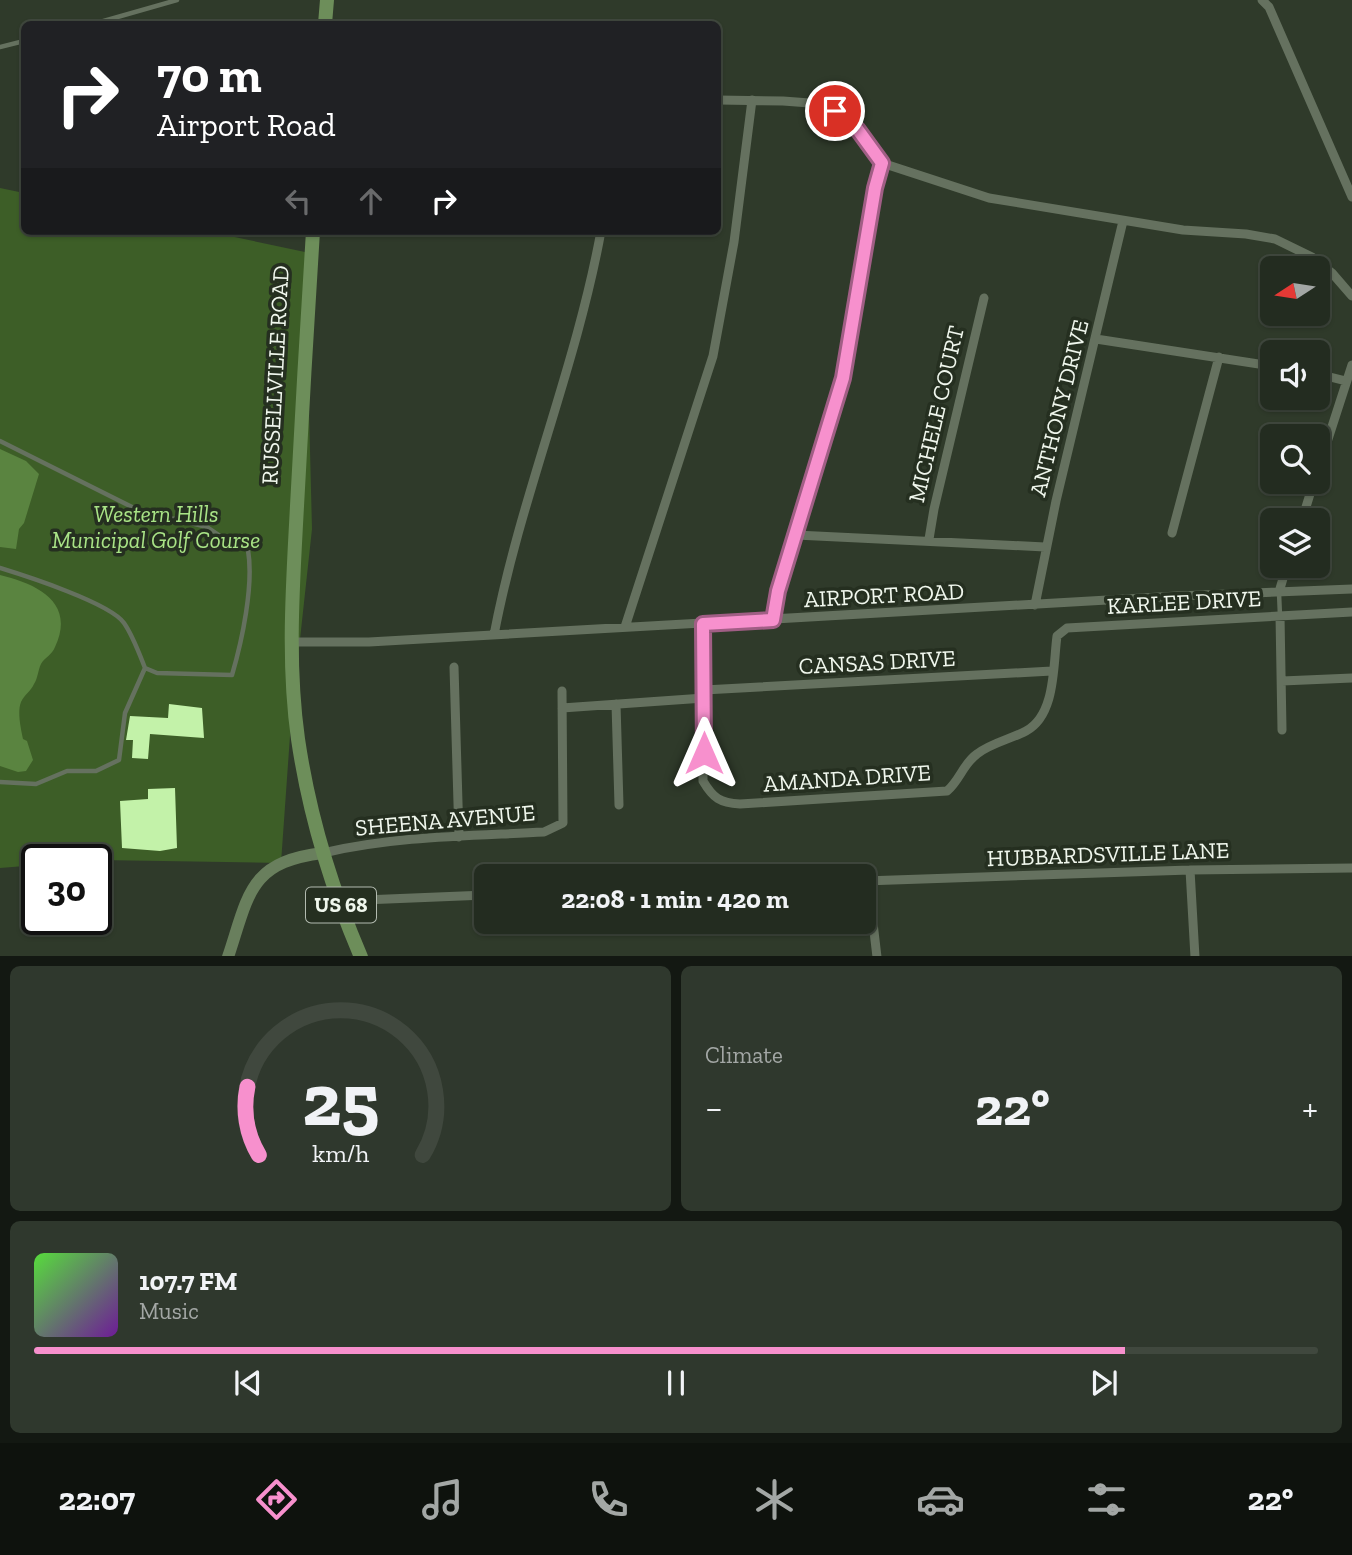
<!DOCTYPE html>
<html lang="en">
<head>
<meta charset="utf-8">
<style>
	body { margin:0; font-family:"Zilla Slab",serif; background:#2f382d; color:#f1f3f6; height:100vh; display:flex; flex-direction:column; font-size:26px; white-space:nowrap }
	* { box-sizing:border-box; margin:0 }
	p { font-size:23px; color:#a3a7a5 }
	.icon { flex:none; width:38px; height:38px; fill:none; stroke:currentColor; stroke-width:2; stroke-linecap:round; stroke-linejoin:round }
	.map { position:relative; height:956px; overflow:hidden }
	.details { display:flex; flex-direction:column; gap:10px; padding:10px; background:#131812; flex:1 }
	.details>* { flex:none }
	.guide { position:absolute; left:21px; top:21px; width:700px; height:214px; border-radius:10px; box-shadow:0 2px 5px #0004,0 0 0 2px #40483e; background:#202124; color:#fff; overflow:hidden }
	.needle { width:46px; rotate:258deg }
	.tools { position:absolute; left:1260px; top:256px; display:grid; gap:14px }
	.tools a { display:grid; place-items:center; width:70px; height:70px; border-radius:10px; background:#232c20; box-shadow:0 2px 5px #0004,0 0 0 2px #40483e; font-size:35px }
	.speed { position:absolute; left:21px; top:844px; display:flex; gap:14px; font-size:35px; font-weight:700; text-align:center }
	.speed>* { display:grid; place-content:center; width:91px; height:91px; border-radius:50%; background:#232c20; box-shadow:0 2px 5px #0004,0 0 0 2px #40483e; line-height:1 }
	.speed .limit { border:4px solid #111; border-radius:10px; background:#fff; color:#111 }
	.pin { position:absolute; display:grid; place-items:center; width:60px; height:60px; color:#fff; margin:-30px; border:4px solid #fff; border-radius:50%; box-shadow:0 2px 7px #0007 }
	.me { position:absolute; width:77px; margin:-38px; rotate:0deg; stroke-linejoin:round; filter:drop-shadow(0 0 5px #0008) }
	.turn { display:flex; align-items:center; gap:24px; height:147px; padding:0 21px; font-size:32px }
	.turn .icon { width:91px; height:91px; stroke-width:2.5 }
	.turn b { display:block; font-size:49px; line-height:60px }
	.lanes { display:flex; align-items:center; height:66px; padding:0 21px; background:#0003; justify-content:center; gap:35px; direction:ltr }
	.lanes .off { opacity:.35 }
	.big { font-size:52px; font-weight:700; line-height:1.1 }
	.details .widget { flex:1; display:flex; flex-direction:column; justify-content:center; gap:10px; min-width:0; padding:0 24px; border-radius:10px; background:#2f382d }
	.details .dial { align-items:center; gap:0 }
	.dial svg { height:182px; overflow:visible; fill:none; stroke:#40483e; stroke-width:7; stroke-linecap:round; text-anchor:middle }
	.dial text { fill:#f1f3f6; stroke:none }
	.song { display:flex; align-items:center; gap:21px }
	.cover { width:84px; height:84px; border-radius:10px; background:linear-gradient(135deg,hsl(110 70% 55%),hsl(280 70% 35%)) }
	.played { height:7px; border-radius:4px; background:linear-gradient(90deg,#f790cd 85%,#40483e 85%) }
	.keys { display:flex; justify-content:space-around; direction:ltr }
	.heat { display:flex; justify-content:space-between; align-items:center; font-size:38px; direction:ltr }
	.details .tiles { flex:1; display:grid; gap:10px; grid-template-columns:1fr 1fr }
	.widget:last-child { grid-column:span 2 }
	.trip { position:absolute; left:474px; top:864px; width:402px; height:70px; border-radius:10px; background:#232c20; box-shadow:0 2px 5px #0004,0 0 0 2px #40483e; font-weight:700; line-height:70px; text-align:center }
	.tab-bar { display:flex; height:112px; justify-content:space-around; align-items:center; background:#0e120d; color:#a3a7a5 }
	.tab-bar .icon { width:49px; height:49px }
	.tab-bar .selected { color:#f790cd }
	.tab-bar b { font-size:32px; color:#f1f3f6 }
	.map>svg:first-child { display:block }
	.green { fill:#3d5e27 }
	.water { fill:#5a8440 }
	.building { fill:#c3f2a9 }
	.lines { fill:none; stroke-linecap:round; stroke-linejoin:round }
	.lane { stroke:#65715f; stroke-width:4.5 }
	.street { stroke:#65715f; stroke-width:9 }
	.secondary { stroke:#697f5d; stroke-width:12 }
	.primary { stroke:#6d8e5a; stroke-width:14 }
	.route-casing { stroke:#a15e85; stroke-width:18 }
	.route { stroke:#f790cd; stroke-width:12 }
	.labels { text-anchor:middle; stroke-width:7; stroke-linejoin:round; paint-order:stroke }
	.shield { fill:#252f20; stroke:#b3bbb0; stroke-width:2 }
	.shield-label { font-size:21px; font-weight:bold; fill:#f0f7ed }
	.street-label { font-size:23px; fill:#f0f7ed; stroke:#252f20 }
	.park-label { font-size:23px; font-style:italic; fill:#a9e486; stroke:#252f20 }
</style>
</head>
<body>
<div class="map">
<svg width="1352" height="957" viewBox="0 0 1352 957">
	<rect width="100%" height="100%" fill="#2f3a2a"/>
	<!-- green -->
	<path class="green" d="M0,188L24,193V231H206L305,252L312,529L291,722L281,863L37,859V865L0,868Z"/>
	<!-- water -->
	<path class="water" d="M0,449L26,461L39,474L24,523L19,529L16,549L0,547Z
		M0,575C37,584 76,602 55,647C52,655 45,657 41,664C38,670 38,678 34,684C31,691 24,695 21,702C17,712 21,729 23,739L27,741L33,760L26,771L18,772L0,766Z"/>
	<!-- building -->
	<path class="building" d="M169,704L202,708L204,738L150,734L148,759L132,758L133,740H126L130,716L168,718Z
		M175,788L177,848L160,851L122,848L120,801L148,799V789Z"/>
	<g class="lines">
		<!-- lane -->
		<path class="lane" d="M93,24L177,0
			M0,47L24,41
			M0,441L138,510L207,527L235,546H240L248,550C254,585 242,641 232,675L157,673L145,668C139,653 133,636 124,623C110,603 26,576 0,568
			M1279,593L1280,616
			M0,782L36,784L67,771H96L119,760L125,713L145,668"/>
		<!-- street -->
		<path class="street" d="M1262,0L1269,7L1352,197
			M718,100L783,101L823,104L847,119L868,141L882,163L989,198L1183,230L1246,234L1275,239L1312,257L1332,273L1352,296
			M1096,339L1272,366
			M1318,374L1346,381
			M1318,470L1352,365
			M1302,520L1314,481
			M1172,533L1219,357
			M796,535L1045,547
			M929,539L934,509L984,298
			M1279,592L1287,565
			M1035,605L1056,501L1123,221
			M1280,616L1282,730
			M773,620L778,591L843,378L875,188L882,163
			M703,624V781C713,798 720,803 740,804L947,791C960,780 963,764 977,754C991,743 1011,739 1026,731C1056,715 1053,665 1057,636L1067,628L1352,612
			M625,627L713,356L734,242L752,100
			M494,635C520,498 576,368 601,231
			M292,642H369L1177,596L1352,589
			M454,667L459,837
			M1282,681L1352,678
			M704,690L1052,671
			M616,704L619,805
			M562,708L704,698
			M323,853C395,836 471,836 544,832L563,823L562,691
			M1190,870L1195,957
			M868,880L877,957
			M864,881L1190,870L1352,868
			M339,901L486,895"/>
		<!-- secondary -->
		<path class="secondary" d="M228,957C249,894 249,862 323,853"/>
		<!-- primary -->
		<path class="primary" d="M325,24L327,0
			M313,231C307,323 302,414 297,506C293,583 287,661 298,739C309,814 331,887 361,957"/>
	</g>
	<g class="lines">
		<!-- route casing -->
		<g class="route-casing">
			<path id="route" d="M704,753L703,624L773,620L778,591L843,378L875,188L882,163L858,130L835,111"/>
		</g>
		<!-- route -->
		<use href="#route" class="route"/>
	</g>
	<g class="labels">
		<!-- shield labels -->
		<rect class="shield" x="306" y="887.5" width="70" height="35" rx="5"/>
		<g class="shield-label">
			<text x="341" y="912">US 68</text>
		</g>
		<!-- street labels -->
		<g class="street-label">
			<text transform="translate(275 375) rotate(-87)" y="8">RUSSELLVILLE ROAD</text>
			<text transform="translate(1059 408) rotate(-76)" y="8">ANTHONY DRIVE</text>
			<text transform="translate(936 414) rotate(-77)" y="8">MICHELE COURT</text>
			<text transform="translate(884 595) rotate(-3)" y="8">AIRPORT ROAD</text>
			<text transform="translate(1184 602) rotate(-3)" y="8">KARLEE DRIVE</text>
			<text transform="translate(877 662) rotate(-3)" y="8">CANSAS DRIVE</text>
			<text transform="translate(847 778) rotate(-4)" y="8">AMANDA DRIVE</text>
			<text transform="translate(445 820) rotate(-5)" y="8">SHEENA AVENUE</text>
			<text transform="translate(1108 854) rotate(-2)" y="8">HUBBARDSVILLE LANE</text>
		</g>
		<!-- park labels -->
		<g class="park-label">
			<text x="156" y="522">Western Hills<tspan x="156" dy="26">Municipal Golf Course</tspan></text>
		</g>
	</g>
</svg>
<div class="tools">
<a><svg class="needle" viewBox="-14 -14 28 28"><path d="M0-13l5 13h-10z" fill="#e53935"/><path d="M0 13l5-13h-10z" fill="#a3a7a5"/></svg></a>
<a><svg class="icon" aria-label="sound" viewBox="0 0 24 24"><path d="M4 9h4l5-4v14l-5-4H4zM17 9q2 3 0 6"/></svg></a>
<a><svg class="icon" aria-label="search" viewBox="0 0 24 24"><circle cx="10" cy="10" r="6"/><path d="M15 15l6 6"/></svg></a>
<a><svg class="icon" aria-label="layers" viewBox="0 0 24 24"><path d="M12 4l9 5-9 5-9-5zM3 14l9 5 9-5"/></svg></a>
</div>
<div class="speed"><div class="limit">30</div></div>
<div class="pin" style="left:835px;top:111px;background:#d93025"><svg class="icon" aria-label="arrive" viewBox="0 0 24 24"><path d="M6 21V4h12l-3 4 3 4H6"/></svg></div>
<svg class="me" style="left:704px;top:753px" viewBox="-20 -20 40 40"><path d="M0-17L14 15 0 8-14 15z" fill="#f790cd" stroke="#fff" stroke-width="4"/></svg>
<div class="trip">22:08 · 1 min · 420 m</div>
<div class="guide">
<div class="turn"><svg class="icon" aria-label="right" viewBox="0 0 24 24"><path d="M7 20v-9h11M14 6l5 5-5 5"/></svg><div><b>70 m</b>Airport Road</div></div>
<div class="lanes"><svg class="icon off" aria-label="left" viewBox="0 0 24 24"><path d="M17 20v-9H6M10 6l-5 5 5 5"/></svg><svg class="icon off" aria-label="ahead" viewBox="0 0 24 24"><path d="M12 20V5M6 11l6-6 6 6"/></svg><svg class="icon" aria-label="right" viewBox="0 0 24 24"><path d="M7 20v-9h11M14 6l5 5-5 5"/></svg></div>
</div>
</div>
<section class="details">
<div class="tiles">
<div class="widget dial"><svg viewBox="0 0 100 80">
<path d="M14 69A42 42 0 1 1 86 69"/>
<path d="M14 69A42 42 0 0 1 9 39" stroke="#f790cd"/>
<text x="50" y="56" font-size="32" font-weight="700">25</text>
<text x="50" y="72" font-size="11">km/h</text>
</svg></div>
<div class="widget"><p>Climate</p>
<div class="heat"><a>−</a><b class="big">22°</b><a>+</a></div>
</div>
<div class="widget">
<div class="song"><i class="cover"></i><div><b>107.7 FM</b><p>Music</p></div></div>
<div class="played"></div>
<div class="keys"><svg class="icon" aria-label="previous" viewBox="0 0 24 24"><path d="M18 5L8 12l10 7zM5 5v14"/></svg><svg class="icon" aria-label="pause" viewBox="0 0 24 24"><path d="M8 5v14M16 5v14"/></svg><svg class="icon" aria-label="next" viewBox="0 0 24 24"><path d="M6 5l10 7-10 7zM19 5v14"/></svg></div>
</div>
</div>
</section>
<nav class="tab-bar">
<b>22:07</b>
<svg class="icon selected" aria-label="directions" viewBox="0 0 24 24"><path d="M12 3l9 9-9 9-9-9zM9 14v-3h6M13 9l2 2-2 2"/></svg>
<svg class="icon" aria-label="music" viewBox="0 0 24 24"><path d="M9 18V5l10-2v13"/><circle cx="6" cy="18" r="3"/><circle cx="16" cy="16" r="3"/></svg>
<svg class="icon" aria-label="phone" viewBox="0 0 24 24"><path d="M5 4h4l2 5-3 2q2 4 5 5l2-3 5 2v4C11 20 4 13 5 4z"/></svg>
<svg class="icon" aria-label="climate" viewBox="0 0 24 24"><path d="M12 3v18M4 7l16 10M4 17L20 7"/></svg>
<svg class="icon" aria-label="car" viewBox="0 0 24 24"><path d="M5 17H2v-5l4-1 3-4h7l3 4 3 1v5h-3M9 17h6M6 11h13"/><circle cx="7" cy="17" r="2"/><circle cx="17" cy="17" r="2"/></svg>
<svg class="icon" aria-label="filters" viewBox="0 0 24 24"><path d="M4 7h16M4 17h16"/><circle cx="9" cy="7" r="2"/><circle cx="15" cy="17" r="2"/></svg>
<b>22°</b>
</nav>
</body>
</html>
